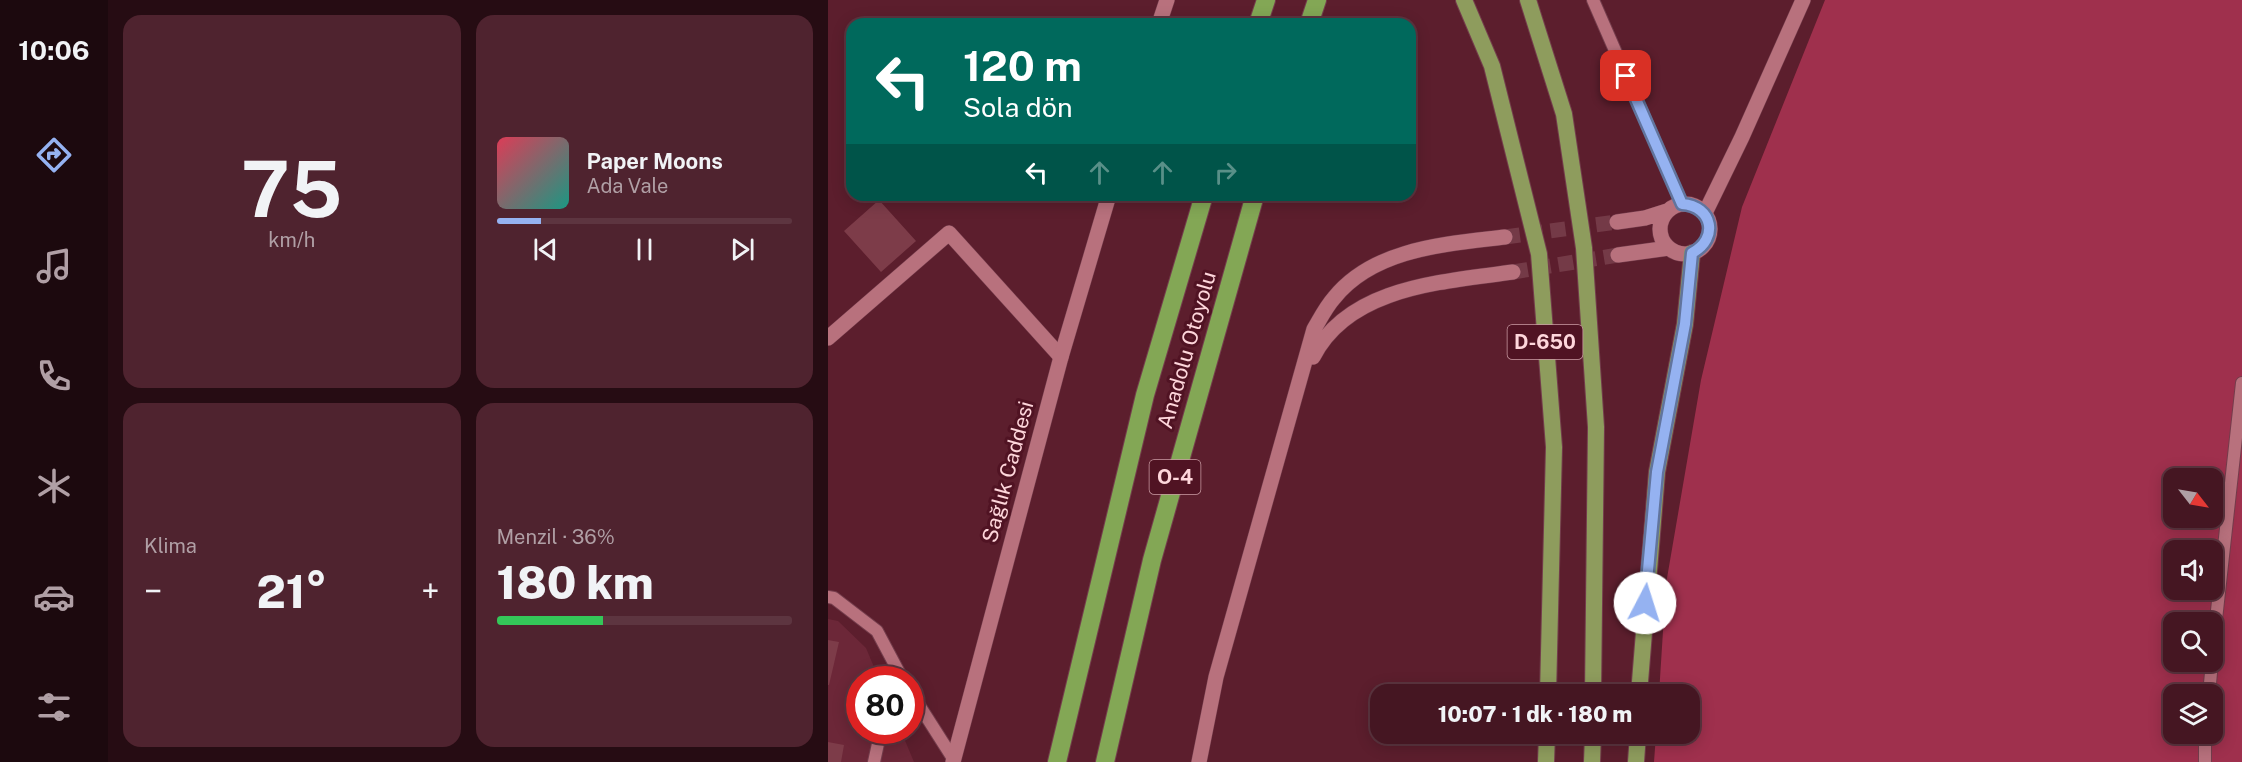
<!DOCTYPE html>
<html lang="tr">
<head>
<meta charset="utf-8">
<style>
	body { margin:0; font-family:"Public Sans",sans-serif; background:#4f232f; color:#f1f3f6; height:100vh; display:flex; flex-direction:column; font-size:22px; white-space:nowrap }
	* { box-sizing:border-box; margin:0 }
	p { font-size:20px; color:#b09fa5 }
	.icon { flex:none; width:33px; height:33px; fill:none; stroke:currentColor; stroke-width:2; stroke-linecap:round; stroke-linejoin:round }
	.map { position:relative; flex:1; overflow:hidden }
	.side { display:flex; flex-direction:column; gap:15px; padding:15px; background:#260c13; width:720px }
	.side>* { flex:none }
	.banner { position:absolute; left:18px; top:18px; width:570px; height:183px; border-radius:18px; box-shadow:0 3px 15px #0003,0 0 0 2px #5d3540; background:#00695c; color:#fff; overflow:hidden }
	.needle { width:39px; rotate:121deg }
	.fabs { position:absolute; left:1335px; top:468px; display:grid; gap:12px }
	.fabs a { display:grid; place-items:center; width:60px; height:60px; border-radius:12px; background:#451622; box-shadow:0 3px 15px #0003,0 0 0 2px #5d3540; font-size:30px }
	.speed { position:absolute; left:18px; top:666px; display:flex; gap:12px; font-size:30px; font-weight:700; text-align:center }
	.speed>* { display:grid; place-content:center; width:78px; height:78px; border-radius:50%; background:#451622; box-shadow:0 3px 15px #0003,0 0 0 2px #5d3540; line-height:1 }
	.speed .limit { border:9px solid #d22; background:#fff; color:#111 }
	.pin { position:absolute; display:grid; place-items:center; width:51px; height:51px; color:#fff; margin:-26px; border-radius:12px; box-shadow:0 3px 9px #0006 }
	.me { position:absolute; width:66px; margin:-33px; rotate:5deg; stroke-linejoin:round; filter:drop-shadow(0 0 4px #0008) }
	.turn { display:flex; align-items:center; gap:21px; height:126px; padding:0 18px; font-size:27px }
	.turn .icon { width:78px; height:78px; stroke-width:2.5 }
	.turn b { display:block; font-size:42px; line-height:51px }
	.lanes { display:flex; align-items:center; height:57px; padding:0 18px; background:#0003; justify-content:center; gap:30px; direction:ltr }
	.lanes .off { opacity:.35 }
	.big { font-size:45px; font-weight:800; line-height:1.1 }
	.side .widget { flex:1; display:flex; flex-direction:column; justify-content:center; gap:9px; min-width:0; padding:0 21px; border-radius:18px; background:#4f232f }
	.side .dial { align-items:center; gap:0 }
	.dial b { font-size:78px; line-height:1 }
	.song { display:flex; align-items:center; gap:18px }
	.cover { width:72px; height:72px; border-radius:9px; background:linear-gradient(135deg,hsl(350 70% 55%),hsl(170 70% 35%)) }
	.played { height:6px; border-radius:3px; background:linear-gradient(90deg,#95b2f1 15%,#5d3540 15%) }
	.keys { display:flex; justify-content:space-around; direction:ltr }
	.heat { display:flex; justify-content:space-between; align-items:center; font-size:33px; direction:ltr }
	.charge { height:9px; border-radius:4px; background:linear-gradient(90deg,#34c759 36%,#5d3540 0) }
	.side .tiles { flex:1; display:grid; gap:15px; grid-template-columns:repeat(2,1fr) }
	.trip { position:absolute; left:542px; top:684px; width:330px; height:60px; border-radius:18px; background:#451622; box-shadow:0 3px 15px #0003,0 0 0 2px #5d3540; font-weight:800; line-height:60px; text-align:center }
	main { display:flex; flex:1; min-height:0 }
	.tabs { display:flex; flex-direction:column; width:108px; justify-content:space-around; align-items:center; background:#1c090e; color:#b09fa5 }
	.tabs .icon { width:42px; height:42px }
	.tabs .active { color:#95b2f1 }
	.tabs b { font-size:27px; color:#f1f3f6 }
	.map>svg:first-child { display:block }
	.built { fill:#6c2738 }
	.forest { fill:#9f304d; fill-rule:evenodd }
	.building { fill:#7d3c49 }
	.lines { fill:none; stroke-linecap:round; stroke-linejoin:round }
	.secondary-tunnel { stroke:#743a47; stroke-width:15; stroke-dasharray:15 8; stroke-linecap:butt }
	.service-casing { stroke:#743d4c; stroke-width:14 }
	.minor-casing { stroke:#743d4c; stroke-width:16 }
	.tertiary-casing { stroke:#743d4c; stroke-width:16 }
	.secondary-casing { stroke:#743d4c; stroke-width:16 }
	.trunk-casing { stroke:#743d4c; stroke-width:18 }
	.motorway-casing { stroke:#743d4c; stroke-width:20 }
	.service { stroke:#b8717d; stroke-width:12 }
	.minor { stroke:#b8717d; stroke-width:15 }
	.tertiary { stroke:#b8717d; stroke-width:15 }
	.secondary { stroke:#b8717d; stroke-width:15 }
	.trunk { stroke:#8e9c5d; stroke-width:16 }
	.motorway { stroke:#83a755; stroke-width:18 }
	.route-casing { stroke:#61749d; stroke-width:15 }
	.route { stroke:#95b2f1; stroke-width:10 }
	.labels { text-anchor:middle; stroke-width:6; stroke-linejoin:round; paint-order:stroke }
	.shield { fill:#501323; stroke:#ca9ca4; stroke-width:1.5 }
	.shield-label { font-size:20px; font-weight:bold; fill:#fed6db }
	.street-label { font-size:21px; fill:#fed6db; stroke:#501323 }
</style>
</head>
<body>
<main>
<nav class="tabs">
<b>10:06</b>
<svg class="icon active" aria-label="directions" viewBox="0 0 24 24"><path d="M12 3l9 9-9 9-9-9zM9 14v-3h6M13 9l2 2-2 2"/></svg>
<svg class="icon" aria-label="music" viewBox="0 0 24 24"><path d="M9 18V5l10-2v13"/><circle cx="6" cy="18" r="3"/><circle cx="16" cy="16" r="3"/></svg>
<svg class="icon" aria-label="phone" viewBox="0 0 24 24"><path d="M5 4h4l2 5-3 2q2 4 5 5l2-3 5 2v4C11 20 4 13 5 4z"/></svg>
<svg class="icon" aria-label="climate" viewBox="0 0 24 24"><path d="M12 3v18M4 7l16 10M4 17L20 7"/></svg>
<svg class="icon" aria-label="car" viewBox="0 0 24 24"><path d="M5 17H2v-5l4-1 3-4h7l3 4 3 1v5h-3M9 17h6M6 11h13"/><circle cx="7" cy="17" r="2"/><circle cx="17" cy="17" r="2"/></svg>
<svg class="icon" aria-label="filters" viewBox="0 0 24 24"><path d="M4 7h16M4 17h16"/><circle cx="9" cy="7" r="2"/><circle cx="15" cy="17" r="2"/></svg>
</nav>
<section class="side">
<div class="tiles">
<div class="widget dial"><b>75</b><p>km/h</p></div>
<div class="widget">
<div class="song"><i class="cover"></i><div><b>Paper Moons</b><p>Ada Vale</p></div></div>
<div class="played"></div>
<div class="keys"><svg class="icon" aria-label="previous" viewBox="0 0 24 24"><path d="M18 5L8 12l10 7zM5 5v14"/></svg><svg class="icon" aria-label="pause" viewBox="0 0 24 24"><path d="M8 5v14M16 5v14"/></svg><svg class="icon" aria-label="next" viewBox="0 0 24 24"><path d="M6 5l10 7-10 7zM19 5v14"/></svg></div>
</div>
<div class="widget"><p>Klima</p>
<div class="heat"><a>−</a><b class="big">21°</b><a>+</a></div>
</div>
<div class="widget"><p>Menzil · 36%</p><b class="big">180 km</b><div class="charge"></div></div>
</div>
</section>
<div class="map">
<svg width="1414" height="762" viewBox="0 0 1414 762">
	<rect width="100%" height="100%" fill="#5c1e2d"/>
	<!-- built -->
	<path class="built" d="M0,619L10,621L38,648L51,679L32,680V730L73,731L86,762H0Z"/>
	<!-- forest -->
	<path class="forest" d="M997,0H1414V762H826L828,734H861V694H831L838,584L873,380L914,207ZM1346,478H1384V518H1346ZM1346,550H1384V590H1346ZM1346,622H1384V662H1346ZM1346,694H1384V734H1346Z"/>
	<!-- building -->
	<path class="building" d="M51,200L88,241L53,272L16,231Z
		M0,640L11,642L1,685H0Z
		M0,742L16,745L13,762H0Z"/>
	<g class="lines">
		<!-- secondary-tunnel -->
		<path class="secondary-tunnel" d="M677,237L789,222
			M685,272L790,255"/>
		<!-- service casing -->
		<g class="service-casing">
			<path id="service" d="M765,0L854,204
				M0,597L6,598L49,631L75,680
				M1384,656L1414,383
				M82,691L126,760
				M1381,694L1384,662
				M46,762L53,730
				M1377,762V734"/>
		</g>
		<!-- minor casing -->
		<g class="minor-casing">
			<path id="minor" d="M0,338L121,233L233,357"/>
		</g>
		<!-- tertiary casing -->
		<g class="tertiary-casing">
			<path id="tertiary" d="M331,24L339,0
				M877,213L914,137L975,0
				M125,762L233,357L281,195"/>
		</g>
		<!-- secondary casing -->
		<g class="secondary-casing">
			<path id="secondary" d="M832 229a25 25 0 1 1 50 0a25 25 0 1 1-50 0Z
				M789,222L817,218L839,211
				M790,255L841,248
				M485,357C521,286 616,282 685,272
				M371,762L388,677L486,329C492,319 498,307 506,298C546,248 619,244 677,237"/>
		</g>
		<!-- trunk casing -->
		<g class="trunk-casing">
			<path id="trunk" d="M636,0L664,66L711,254L726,447L720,694
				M700,0L736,114L756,248L768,427L765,694
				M811,694L829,472L857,324L864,253
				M718,762L719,734
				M764,762L765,734
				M808,762L810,734"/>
		</g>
		<!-- motorway casing -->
		<g class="motorway-casing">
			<path id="motorway" d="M430,24L438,0
				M481,24L489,0
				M229,762L317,395L376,195
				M277,762L324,560L427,195"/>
		</g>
		<!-- service -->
		<use href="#service" class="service"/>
		<!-- minor -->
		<use href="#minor" class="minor"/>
		<!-- tertiary -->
		<use href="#tertiary" class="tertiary"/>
		<!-- secondary -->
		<use href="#secondary" class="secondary"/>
		<!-- trunk -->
		<use href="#trunk" class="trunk"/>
		<!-- motorway -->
		<use href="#motorway" class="motorway"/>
	</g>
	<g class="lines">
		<!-- route casing -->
		<g class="route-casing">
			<path id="route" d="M798,76L854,204C885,206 891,239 864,253L857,324L829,472L817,603"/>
		</g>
		<!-- route -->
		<use href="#route" class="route"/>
	</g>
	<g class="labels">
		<!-- shield labels -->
		<g class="shield">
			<rect x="679.5" y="325" width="75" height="34" rx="4.5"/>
			<rect x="321.5" y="460" width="51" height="34" rx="4.5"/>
		</g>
		<g class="shield-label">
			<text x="717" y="349">D-650</text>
			<text x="347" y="484">O-4</text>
		</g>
		<!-- street labels -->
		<g class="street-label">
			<text transform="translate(359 350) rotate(-74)" y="7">Anadolu Otoyolu</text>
			<text transform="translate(180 472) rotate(-75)" y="7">Sağlık Caddesi</text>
		</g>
	</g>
</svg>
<div class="fabs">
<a><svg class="needle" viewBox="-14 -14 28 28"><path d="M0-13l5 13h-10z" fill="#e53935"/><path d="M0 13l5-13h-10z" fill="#b09fa5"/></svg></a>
<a><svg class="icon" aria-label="sound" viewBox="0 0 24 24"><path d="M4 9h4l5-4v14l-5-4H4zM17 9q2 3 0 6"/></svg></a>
<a><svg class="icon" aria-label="search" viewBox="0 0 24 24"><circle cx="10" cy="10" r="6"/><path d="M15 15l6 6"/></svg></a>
<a><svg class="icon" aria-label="layers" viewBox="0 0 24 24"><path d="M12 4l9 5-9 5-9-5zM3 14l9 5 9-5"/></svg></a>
</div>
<div class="speed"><div class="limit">80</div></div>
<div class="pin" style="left:798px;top:76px;background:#d93025"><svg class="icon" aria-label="arrive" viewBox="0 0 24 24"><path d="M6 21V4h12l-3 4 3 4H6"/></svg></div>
<svg class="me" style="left:817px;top:603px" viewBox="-20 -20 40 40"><circle r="19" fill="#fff"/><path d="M0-13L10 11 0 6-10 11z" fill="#95b2f1"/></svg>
<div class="trip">10:07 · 1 dk · 180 m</div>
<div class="banner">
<div class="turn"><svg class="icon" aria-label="left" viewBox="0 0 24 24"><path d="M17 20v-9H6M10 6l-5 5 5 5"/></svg><div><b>120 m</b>Sola dön</div></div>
<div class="lanes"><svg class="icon" aria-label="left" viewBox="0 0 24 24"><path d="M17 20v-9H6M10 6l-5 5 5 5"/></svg><svg class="icon off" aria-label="ahead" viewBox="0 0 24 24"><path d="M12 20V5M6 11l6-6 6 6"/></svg><svg class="icon off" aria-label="ahead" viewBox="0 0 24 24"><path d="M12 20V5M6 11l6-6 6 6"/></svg><svg class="icon off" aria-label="right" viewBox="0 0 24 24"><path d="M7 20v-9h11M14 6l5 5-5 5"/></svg></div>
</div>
</div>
</main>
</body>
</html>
